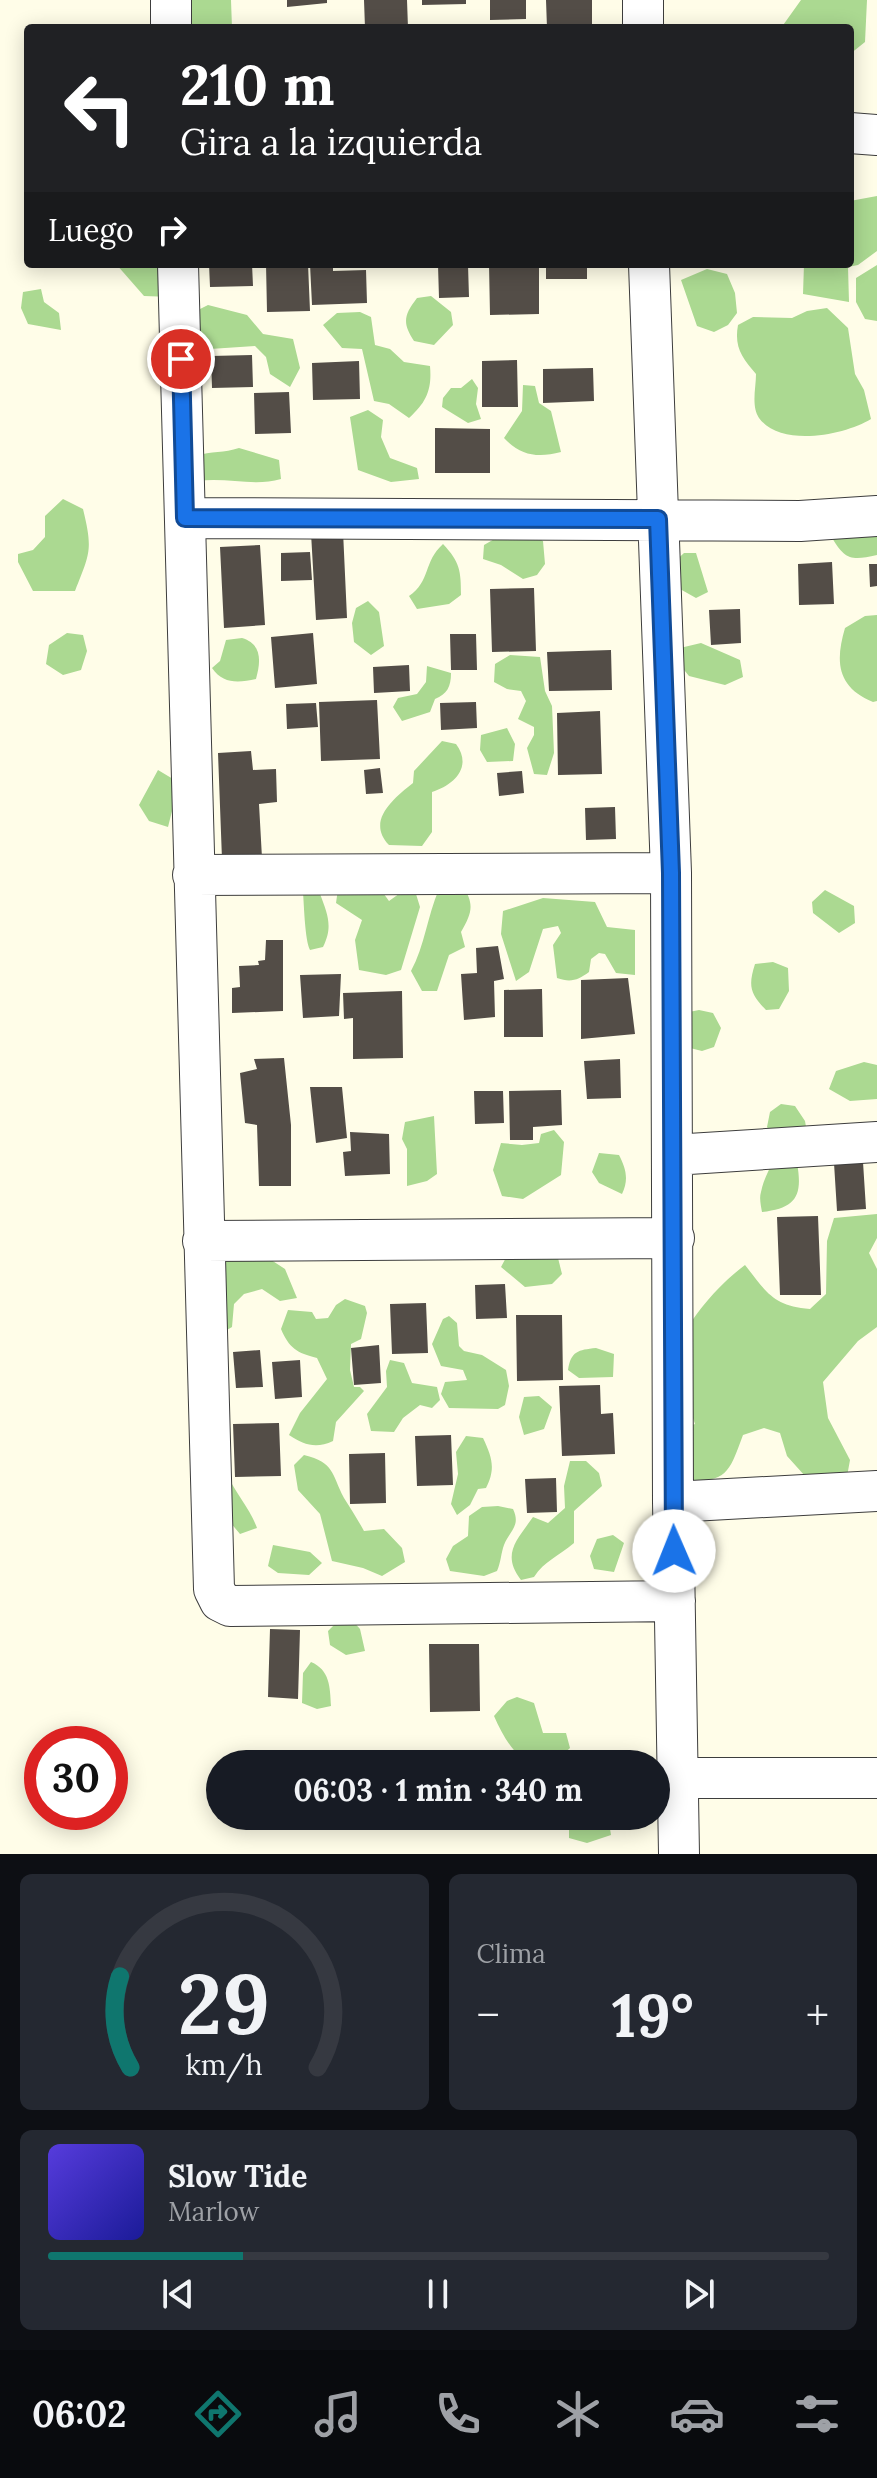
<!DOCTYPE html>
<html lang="es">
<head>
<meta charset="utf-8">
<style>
	body { margin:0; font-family:Lora,serif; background:#242831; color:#f1f3f6; height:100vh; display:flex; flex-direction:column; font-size:30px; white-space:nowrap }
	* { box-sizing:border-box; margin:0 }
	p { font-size:26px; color:#9ea1a6 }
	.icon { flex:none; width:44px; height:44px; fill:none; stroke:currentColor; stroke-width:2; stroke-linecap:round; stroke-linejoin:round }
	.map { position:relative; height:1854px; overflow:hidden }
	.details { display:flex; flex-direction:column; gap:20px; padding:20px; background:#0d0f14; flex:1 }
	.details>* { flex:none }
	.guide { position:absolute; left:24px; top:24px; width:830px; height:244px; border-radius:8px; box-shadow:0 4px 20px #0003; background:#202124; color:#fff; overflow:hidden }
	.speed { position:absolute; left:24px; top:1726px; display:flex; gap:16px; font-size:40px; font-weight:700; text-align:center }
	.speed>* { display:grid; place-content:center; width:104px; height:104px; border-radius:50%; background:#171b24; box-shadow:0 4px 20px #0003; line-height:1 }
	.speed .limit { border:12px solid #d22; background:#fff; color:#111 }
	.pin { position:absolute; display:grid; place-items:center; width:68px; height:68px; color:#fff; margin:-34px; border:4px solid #fff; border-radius:50%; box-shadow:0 2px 8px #0007 }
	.me { position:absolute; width:88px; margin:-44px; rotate:359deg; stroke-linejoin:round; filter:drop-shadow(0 0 6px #0008) }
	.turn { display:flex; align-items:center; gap:28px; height:168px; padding:0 24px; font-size:36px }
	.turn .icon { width:104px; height:104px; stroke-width:2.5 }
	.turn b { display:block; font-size:56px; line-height:68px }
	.then { display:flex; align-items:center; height:76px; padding:0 24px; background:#0003; gap:16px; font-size:30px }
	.big { font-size:60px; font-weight:700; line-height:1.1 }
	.details .card { flex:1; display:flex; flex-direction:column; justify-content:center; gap:12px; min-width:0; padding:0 28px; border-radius:12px; background:#242831 }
	.details .dial { align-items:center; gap:0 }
	.dial svg { height:208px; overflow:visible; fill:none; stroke:#363941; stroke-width:7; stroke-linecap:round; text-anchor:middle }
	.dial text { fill:#f1f3f6; stroke:none }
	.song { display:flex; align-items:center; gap:24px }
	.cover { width:96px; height:96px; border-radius:12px; background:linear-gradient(135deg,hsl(250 70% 55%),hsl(240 70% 35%)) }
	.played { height:8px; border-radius:4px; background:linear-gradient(90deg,#0f766e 25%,#363941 25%) }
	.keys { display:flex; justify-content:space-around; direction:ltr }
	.heat { display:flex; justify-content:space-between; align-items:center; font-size:44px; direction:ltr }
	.details .tiles { flex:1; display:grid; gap:20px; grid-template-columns:1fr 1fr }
	.card:last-child { grid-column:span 2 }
	.trip { position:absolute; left:206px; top:1750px; width:464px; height:80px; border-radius:40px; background:#171b24; box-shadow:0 4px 20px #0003; font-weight:700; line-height:80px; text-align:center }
	.tabs { display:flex; height:128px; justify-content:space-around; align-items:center; background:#090b0e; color:#9ea1a6 }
	.tabs .icon { width:56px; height:56px }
	.tabs .active { color:#0f766e }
	.tabs b { font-size:36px; color:#f1f3f6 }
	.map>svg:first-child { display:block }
	.forest { fill:#abd991 }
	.building { fill:#534d47 }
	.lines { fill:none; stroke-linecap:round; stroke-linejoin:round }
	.minor-casing { stroke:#3d3d3d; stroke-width:42 }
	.minor { stroke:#fff; stroke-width:40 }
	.route-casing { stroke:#114b97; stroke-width:20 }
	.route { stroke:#1a73e8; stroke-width:14 }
</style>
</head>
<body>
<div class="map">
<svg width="877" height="1854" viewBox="0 0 877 1854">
	<rect width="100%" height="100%" fill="#fffde8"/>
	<!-- forest -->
	<path class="forest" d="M189,0H231L232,28H191Z
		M801,0H867L865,42L850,54V28H781Z
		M877,196V251L858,265L848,267L849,302L803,294L804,264H850V201Z
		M116,264H171L172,297L144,296Z
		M877,265V321L865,319L856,302V278Z
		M707,269L727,274L735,293L737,313L728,325L714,332L697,326L681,280Z
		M41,289L44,302L59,313L61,330L28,324L21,308L23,292Z
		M431,296L451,312L453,325L434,345L414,341C402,323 404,315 417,298Z
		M208,305L247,315L263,334L293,339L300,368L290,387L270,374L266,357L255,346L195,350L196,311Z
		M827,308L848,328L855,374L864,390L871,419C845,435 781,448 759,418C751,406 756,388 756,374C742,358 734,347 738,325L753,317L792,318L807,311Z
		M360,312L371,317L375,345L390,349L404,362L430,366C432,389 427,402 409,418L389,404L374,401L362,349L342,348L323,325L337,313Z
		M472,379L478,388L476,404L481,419L468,423L442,407L443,398L451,388H461Z
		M523,385L535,386L539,403L551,411L561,452C538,458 521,456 504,438L522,411Z
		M368,410L383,420L381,437L390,458L417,468L419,479L391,482L358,470L350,417Z
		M239,448L279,460L281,479C254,487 227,477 198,481L195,456C212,451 224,453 239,448Z
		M63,499L83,509C93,550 90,553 75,591H33L18,562V554L33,550L45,537V516Z
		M877,502V555C851,561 845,560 831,536Z
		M525,532L543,541L545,564L537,575L523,579L501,565L483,559L484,545L503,534Z
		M443,544C460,562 461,571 461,595L449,604L417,609L409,596C431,581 423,562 443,544Z
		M684,553H696L708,592L696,598L680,589L672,564Z
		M368,601L379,612L384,646L371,655L354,642L352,623L356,608Z
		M877,615V701L873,702C837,687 835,662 845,628L865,616Z
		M67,633L83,635L87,651L81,670L63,675L46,664L49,645Z
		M242,638C262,644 261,661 256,679C238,683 223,684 212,668L220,661L226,640Z
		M701,643L740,660L743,677L725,685L689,676L680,665V648Z
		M510,655L540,657L545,691L552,706L554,753L547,775L534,774L527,748L534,735V727L518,719L526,701L521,691L507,689L494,682L495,664Z
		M427,666L451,673C451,687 447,694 435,699L430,712L402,721L393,707L398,698L417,694L426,682Z
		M507,728L515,744L513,761L487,762L480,750L481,735Z
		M442,741L456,744C473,767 454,785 432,792V832L422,846L389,845C366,821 393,799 413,783L414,771Z
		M158,770L173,779L174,803L168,827L149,821L139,805Z
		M462,885C475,904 472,913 461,932L465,947L449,955L437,991H422L411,971C425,945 427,917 439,889Z
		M338,889L381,890L389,901L403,891L416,894L420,907L401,970L386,975L359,970L355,940L362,920L336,903Z
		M825,890L854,906L855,923L839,933L813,913L812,902Z
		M303,892L320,894C328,915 333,927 323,947L310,950C305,940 304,906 303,892Z
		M543,898L595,902L607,927L635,930V975L616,973L605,954L599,953L591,959L589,972C578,980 571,983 557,978L553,945L561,933L558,926L543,929L529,972L516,981L501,934L503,911Z
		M773,962L788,968L789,991L779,1009L766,1010C750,994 748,986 755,964Z
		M699,1010L713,1013L721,1028L714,1047L702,1051L686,1047L689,1012Z
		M864,1062L877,1065V1099L850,1101L829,1089L836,1071Z
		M781,1104L795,1106L805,1121L809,1144L797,1163C803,1196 796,1208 762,1212C761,1206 759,1198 761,1192C766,1165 787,1155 767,1127L770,1112Z
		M434,1116L437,1174L427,1181L407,1186V1149L402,1139L405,1122Z
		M554,1130L564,1142L561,1175L523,1199L502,1196L493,1170L501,1143L522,1145L539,1143L541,1134Z
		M599,1153L619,1155C626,1169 629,1179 622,1194L599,1183L592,1172Z
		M877,1214V1238L869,1253L877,1269V1327L858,1341L823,1382L828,1418L850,1460L846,1482L814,1486L787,1456L780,1433L764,1428L743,1435C730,1469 729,1482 689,1481L677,1431L695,1424L671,1354C692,1318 712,1290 745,1265C767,1293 773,1306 810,1309L826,1294L827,1241L834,1218Z
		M509,1252L558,1258L562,1274L552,1284L525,1287L501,1267Z
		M265,1256L285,1269L297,1298L280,1301L262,1289L244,1294L234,1304L232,1327L213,1338V1262Z
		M345,1299L365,1306L367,1313L361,1339L351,1344L350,1370L354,1387H360L364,1391L336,1422L333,1441C316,1449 304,1445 289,1435L300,1413L327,1379L317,1358C297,1353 289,1348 281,1329L288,1310L312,1312L316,1319L328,1318L336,1305Z
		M449,1316L457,1323L459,1346L464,1351L482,1355L506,1370L509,1386L505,1405L498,1409L449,1408L441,1394L445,1382L467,1380L463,1370L441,1366L432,1344L443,1319Z
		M596,1348L614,1354L613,1377L579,1378L568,1370C571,1351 578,1350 596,1348Z
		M390,1360L404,1363L412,1383L437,1387L440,1400L432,1408L420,1405L403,1418L394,1432L371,1431L367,1414L387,1387L386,1371Z
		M539,1396L552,1407L544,1429L524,1435L519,1417L524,1397Z
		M466,1436L483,1438C492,1457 496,1469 486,1488L478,1489L470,1505L457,1515L451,1504L458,1474L456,1452Z
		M304,1455C335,1463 331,1473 344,1498C351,1509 358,1520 364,1531L384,1529L402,1548L405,1562L382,1576L363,1568L332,1561L320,1514L298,1490L294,1465Z
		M570,1461H586L599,1473L602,1486L574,1511V1543C559,1556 544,1561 534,1577L521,1580C501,1554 517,1540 533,1517L548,1523L565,1508L564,1486Z
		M227,1474C235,1493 250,1508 257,1528L240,1534L224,1515Z
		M498,1506L513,1509C521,1526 510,1530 504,1545C501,1553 501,1562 497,1571L484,1576L450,1571L446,1559L453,1546L468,1536L469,1516L482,1507Z
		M613,1535L624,1543L614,1572L594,1569L590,1556L597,1539Z
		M273,1545L310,1552L322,1563L309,1575L278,1573L268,1566Z
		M339,1620H352L360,1629L365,1651L346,1655L330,1645L328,1631Z
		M311,1662C330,1670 330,1687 331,1706L317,1709L302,1703L303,1673Z
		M517,1697L534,1703L543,1733H566L570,1748C532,1784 510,1752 494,1716L507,1701Z
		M572,1816H608L611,1835L587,1843L569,1838V1823Z"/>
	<!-- building -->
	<path class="building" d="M287,0H327V3L287,7Z
		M364,0H407L408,28H365Z
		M422,0H466V4L422,5Z
		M490,0H526V19L490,20Z
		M546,0H592V27L547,28Z
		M209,264H252L253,286L210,287Z
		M266,264H308L310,311L267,312Z
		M310,264H333V271L366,270L367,303L312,305Z
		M489,264H539V314L490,315Z
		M546,264H587V279H546Z
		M438,265H468L469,297L439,298Z
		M252,355L253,387L212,388L211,356Z
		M517,360L518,407H482V361Z
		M359,361L360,399L313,400L312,363Z
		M593,368L594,401L543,403V369Z
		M289,392L291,433L255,434L254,393Z
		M435,428L490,429V473H435Z
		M343,531L347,618L316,620L311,533Z
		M260,545L265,625L224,628L220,547Z
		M310,552L312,580L281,581V553Z
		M832,562L834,604L799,605L798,564Z
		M869,564H877V586L870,587Z
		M534,588L536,651L492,652L490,589Z
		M740,609L741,643L711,645L709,610Z
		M313,633L317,684L275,688L271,637Z
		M450,634H476L477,670H451Z
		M611,650L612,690L549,691L547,652Z
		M409,665L410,691L374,693L373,667Z
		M377,700L380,759L321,761L319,702Z
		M476,702L477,728L441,730L440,703Z
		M316,703L318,727L287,729L286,704Z
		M600,711L602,774L558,775L557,713Z
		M251,751L253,770L276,769L277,802L259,804L262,858L222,859L218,753Z
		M380,768L383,793L366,794L364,770Z
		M522,771L524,793L499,796L497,773Z
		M615,807L616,839L586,840L585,808Z
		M266,940H283V1011L232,1013V988L240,987L239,966L259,965L258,961L265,960Z
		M498,946L504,979L494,981L495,1017L464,1020L461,974L477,973L476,948Z
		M341,974L339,1016L303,1018L300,975Z
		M628,978L635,1034L581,1039V980Z
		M542,989L543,1037H504V990Z
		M402,991L403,1058L353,1059V1018L344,1019L343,993Z
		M284,1058L291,1125V1186H259L257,1125L245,1123L240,1073L257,1069L254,1059Z
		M620,1059L621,1098L587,1099L584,1061Z
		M310,1087H342L347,1138L316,1143Z
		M561,1090L562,1125L533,1127V1140H510L509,1091Z
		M474,1091H503L504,1123L475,1124Z
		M350,1132L389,1134L390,1174L345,1176L343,1152L351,1151Z
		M863,1162L866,1209L837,1211L834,1163Z
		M818,1216L821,1295H780L777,1217Z
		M505,1284L507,1318L476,1319L475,1285Z
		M426,1303L428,1353L392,1354L390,1304Z
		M516,1315H562L563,1380L517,1381Z
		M379,1345L381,1383L354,1385L351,1348Z
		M260,1350L263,1387L236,1388L233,1352Z
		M300,1360L302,1397L275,1399L272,1362Z
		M600,1385L601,1414L613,1413L615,1454L562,1456L559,1386Z
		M279,1423L281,1476L235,1477L233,1424Z
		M451,1435L453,1485L417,1486L415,1436Z
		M385,1453L386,1503L350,1504L349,1454Z
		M556,1478L557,1512L527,1513L525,1479Z
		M270,1629L300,1630L298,1699L268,1697Z
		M429,1644H479L480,1711L430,1712Z"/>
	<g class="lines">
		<!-- minor casing -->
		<g class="minor-casing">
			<path id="minor" d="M171,0V28
				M643,0V28
				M850,133L877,135
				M178,264L214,1589L220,1601L230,1606L675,1601
				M649,264L671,873L673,1502L679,1854
				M185,518L800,521L877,516
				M193,875L671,873
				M673,1155L877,1142
				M203,1241L674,1238
				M673,1502L877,1491
				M678,1778H877"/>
		</g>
		<!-- minor -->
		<use href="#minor" class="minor"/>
	</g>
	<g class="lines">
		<!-- route casing -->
		<g class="route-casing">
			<path id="route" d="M181,359L185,518L658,519L671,873L674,1551"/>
		</g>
		<!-- route -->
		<use href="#route" class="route"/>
	</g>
</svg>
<div class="speed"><div class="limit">30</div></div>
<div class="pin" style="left:181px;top:359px;background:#d93025"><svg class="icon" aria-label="arrive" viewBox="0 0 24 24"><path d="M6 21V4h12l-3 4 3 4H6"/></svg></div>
<svg class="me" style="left:674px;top:1551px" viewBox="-20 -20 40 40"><circle r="19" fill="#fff"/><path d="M0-13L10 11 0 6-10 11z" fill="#1a73e8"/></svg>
<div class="trip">06:03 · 1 min · 340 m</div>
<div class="guide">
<div class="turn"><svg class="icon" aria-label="left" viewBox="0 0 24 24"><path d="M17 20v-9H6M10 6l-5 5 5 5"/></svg><div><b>210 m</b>Gira a la izquierda</div></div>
<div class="then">Luego<svg class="icon" aria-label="right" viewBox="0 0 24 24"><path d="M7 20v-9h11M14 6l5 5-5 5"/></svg></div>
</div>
</div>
<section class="details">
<div class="tiles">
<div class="card dial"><svg viewBox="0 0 100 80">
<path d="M14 69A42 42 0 1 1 86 69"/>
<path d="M14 69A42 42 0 0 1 10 34" stroke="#0f766e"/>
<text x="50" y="56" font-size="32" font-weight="700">29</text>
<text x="50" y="72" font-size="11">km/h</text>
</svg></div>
<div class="card"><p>Clima</p>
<div class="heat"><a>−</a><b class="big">19°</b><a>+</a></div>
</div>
<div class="card">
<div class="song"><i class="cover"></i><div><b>Slow Tide</b><p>Marlow</p></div></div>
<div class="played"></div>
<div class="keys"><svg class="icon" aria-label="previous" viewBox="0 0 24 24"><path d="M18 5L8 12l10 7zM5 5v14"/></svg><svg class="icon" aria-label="pause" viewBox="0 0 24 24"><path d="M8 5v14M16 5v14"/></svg><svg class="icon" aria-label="next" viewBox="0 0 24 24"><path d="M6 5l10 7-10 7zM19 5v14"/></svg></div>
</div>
</div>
</section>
<nav class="tabs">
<b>06:02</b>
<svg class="icon active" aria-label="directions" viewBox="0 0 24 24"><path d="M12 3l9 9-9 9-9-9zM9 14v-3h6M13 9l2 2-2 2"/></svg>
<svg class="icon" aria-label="music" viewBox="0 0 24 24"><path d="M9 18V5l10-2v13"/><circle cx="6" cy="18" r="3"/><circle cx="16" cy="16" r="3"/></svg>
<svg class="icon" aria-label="phone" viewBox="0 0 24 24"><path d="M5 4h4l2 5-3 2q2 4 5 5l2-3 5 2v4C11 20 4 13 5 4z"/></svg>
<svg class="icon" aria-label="climate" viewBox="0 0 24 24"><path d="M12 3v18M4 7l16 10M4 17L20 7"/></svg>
<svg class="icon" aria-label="car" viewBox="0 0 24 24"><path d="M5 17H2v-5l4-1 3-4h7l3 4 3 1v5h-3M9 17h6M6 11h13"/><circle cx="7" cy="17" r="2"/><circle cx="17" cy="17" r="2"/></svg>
<svg class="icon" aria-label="filters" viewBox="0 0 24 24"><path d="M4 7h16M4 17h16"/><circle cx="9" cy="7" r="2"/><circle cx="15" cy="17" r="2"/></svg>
</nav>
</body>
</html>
